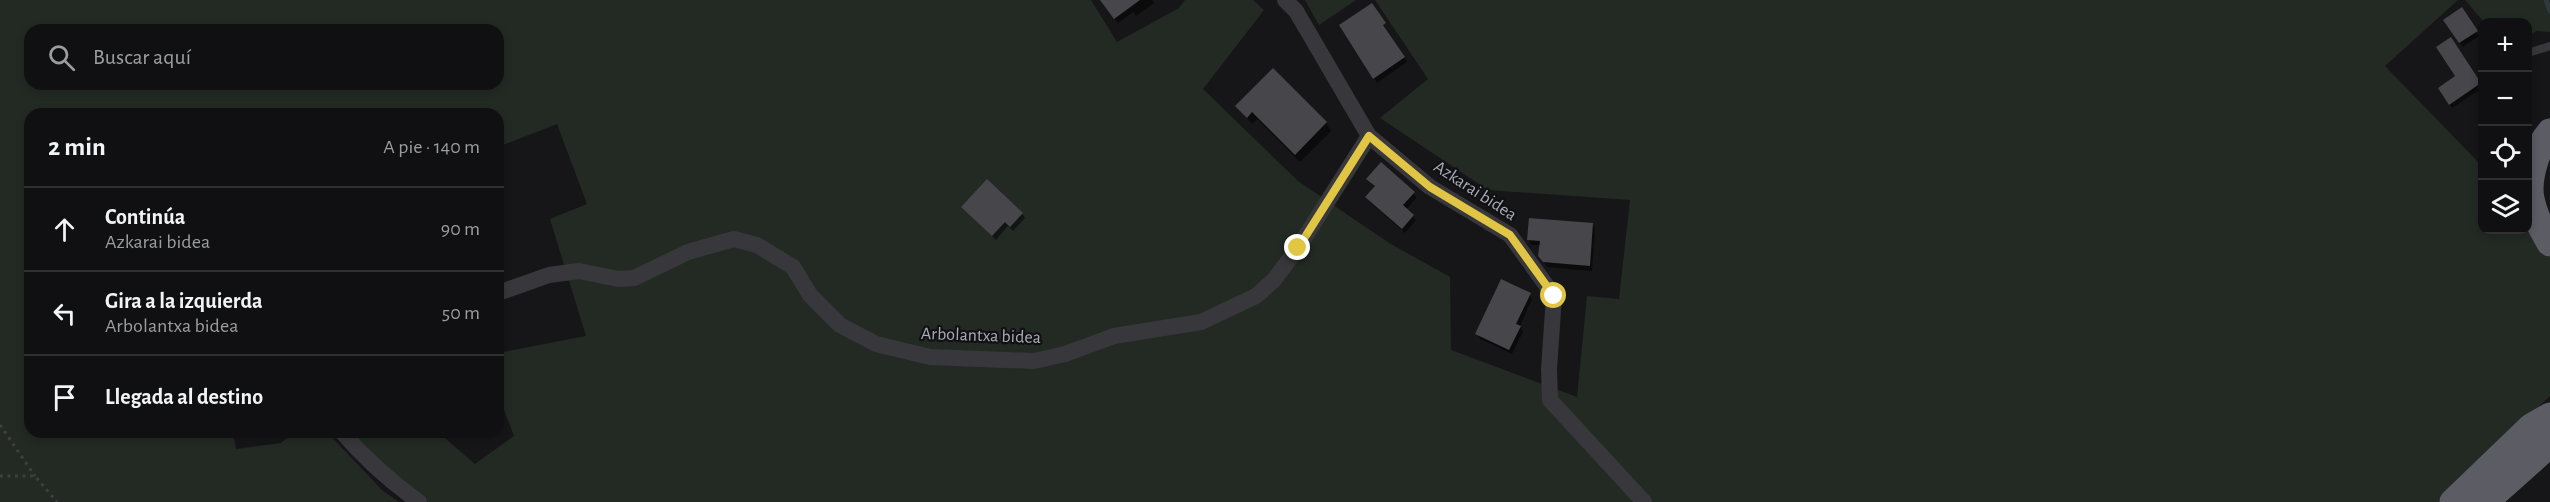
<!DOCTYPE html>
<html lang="es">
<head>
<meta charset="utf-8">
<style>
  body { margin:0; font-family:"Alegreya Sans",sans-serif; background:#19191b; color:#f1f3f6 }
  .controls { position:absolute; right:18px; top:18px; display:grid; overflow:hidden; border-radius:12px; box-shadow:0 3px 9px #0003 }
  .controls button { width:54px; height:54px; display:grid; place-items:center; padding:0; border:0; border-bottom:2px solid #303032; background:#101012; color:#f1f3f6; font:30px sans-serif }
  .stop { position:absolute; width:18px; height:18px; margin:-14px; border:4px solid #e1c545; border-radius:50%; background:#fff }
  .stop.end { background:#e1c545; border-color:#fff; box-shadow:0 2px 6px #0008 }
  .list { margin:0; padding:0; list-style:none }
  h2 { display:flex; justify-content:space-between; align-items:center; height:78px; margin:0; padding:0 24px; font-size:26px }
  h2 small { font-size:20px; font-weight:400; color:#9c9d9f }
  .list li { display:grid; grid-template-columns:39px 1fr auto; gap:18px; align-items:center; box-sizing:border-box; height:84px; padding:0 24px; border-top:2px solid #303032 }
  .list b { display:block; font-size:22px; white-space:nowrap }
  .list p { margin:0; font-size:20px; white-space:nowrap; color:#9c9d9f }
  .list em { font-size:20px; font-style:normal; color:#9c9d9f }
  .icon { flex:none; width:33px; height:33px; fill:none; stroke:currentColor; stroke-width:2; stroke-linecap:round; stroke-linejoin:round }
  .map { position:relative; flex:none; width:2550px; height:502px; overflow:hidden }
  .search { position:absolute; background:#101012; box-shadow:0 3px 9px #0003; left:24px; top:24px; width:480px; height:66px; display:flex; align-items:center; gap:15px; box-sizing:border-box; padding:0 21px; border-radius:18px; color:#9c9d9f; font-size:22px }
  .panel { position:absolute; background:#101012; box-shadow:0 3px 9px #0003; left:24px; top:108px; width:480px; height:330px; border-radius:18px }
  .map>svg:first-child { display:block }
  .green { fill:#232a24; fill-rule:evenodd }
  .shadow { fill:#0007 }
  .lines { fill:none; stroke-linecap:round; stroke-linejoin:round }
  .stream { stroke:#30373f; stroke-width:5 }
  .building { fill:#46464b }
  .path { stroke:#3e3e43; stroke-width:3; stroke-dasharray:3 4.5; stroke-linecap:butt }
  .service { stroke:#38383c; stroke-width:8 }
  .minor { stroke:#38383c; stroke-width:16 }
  .trunk { stroke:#5c5c64; stroke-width:27 }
  .route { stroke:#e1c545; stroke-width:8 }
  .labels { text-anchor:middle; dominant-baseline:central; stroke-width:4.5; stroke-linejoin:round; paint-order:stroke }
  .street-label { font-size:18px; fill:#a9abb7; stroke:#111113 }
</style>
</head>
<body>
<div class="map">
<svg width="2550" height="502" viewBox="0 0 2550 502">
  <rect width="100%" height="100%" fill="#161618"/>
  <g class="green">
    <path d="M0 0H1091L1117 42 1179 8 1185 0H1253L1264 10 1203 89 1298 181 1389 243 1450 277 1451 350 1577 397 1587 296 1619 299 1630 200 1488 190 1380 118 1428 79 1375 0H2458L2385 66 2482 166V230H2528L2550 243V396L2533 412 2456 502H428L395 478 350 432H438L475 464 514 436 498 394V353L586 336 550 219 587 204 557 124 498 147V114H30V432H233L236 449 281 443 294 432H327L382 490 399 502H0ZM30 30H498V84H30Z"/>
    <polygon points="1305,0 1356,0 1319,25"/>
    <polygon points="2465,0 2550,0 2550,32 2537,31 2528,35 2528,22 2484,22"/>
  </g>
  <g class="shadow">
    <polygon points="1101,0 1152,0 1154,3 1136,16 1133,12 1118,23"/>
    <polygon points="1371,5 1407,62 1377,83 1341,26"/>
    <polygon points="2448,25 2476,32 2479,36 2463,47"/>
    <polygon points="2450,39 2482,88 2452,108 2440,89 2457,77"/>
    <polygon points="1273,70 1326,123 1331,131 1300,162 1257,119 1252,124 1237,106"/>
    <polygon points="1368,179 1414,193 1416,198 1406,210 1416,220 1405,233 1370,202 1367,197 1375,187"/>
    <polygon points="963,208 1022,213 1025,218 1013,231 1008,226 996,240"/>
    <polygon points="1592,224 1595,229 1592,271 1547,267 1543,261 1541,245 1531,245 1529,240"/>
    <polygon points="1529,294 1532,299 1520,326 1523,332 1512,354 1480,339 1477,334"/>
  </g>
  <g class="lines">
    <polyline class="stream" points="2546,0 2550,11"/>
  </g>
  <g class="building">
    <polygon points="1100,0 1140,0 1114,19"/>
    <polygon points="1372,3 1386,23 1383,25 1405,57 1373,79 1339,25"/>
    <polygon points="2462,7 2478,31 2459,43 2443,20"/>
    <polygon points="2451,37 2481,83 2449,105 2438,88 2455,76 2436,47"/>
    <polygon points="1273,68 1327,122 1295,155 1252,112 1247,118 1235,106"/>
    <polygon points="1381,162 1415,192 1403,205 1414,215 1402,229 1365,197 1375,186 1366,179"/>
    <polygon points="987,179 1023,213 1010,227 1005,222 992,236 961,207"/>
    <polygon points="1529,218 1593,223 1590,266 1543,262 1538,256 1540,241 1527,240"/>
    <polygon points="1501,279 1531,293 1516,324 1521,326 1509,350 1475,334"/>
  </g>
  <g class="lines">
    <g class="path">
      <polyline points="0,425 35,476"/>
      <polyline points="0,476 35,476 57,502"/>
    </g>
    <polyline class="service" points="2528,53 2550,46"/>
    <g class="minor">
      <polyline points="1285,0 1296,11 1369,136 1430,187 1510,235 1554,296 1549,369 1550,400 1644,502"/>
      <polyline points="498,293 549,275 579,271 618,279 634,278 688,252 734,239 757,245 793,267 810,295 840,325 876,344 930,357 1034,361 1065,354 1114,336 1201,322 1256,296 1274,280 1298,248 1369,136"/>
      <path d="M342 432C365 459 390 481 419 502"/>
    </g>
    <g class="trunk">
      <path d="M2550 132C2537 147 2527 179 2531 199 2534 215 2542 229 2550 243"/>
      <polyline points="2453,502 2531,427 2550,416"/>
      <polyline points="2485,502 2550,444"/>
    </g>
  </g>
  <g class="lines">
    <polyline class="route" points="1298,248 1369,136 1430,187 1510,235 1554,296"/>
  </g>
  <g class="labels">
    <g class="street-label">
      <text transform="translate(1475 191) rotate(33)">Azkarai bidea</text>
      <text transform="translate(981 336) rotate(2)">Arbolantxa bidea</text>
    </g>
  </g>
</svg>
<div class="controls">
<button>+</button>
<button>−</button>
<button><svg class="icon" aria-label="locate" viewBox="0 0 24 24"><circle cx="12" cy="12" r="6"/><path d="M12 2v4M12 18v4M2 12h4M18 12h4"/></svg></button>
<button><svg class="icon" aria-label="layers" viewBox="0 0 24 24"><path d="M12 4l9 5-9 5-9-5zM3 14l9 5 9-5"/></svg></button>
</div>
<div class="stop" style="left:1554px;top:296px"></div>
<div class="stop end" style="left:1298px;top:248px"></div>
<div class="search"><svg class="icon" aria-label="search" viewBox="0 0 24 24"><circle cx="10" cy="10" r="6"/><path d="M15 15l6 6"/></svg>Buscar aquí</div>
<section class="panel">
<h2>2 min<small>A pie · 140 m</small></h2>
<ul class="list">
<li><svg class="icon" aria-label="ahead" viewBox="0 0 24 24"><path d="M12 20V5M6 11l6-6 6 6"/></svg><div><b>Continúa</b><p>Azkarai bidea</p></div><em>90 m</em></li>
<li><svg class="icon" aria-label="left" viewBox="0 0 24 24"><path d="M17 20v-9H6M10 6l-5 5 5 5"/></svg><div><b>Gira a la izquierda</b><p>Arbolantxa bidea</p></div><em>50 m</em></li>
<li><svg class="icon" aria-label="arrive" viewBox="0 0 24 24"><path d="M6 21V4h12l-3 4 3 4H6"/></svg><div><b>Llegada al destino</b></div></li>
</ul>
</section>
</div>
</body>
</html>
